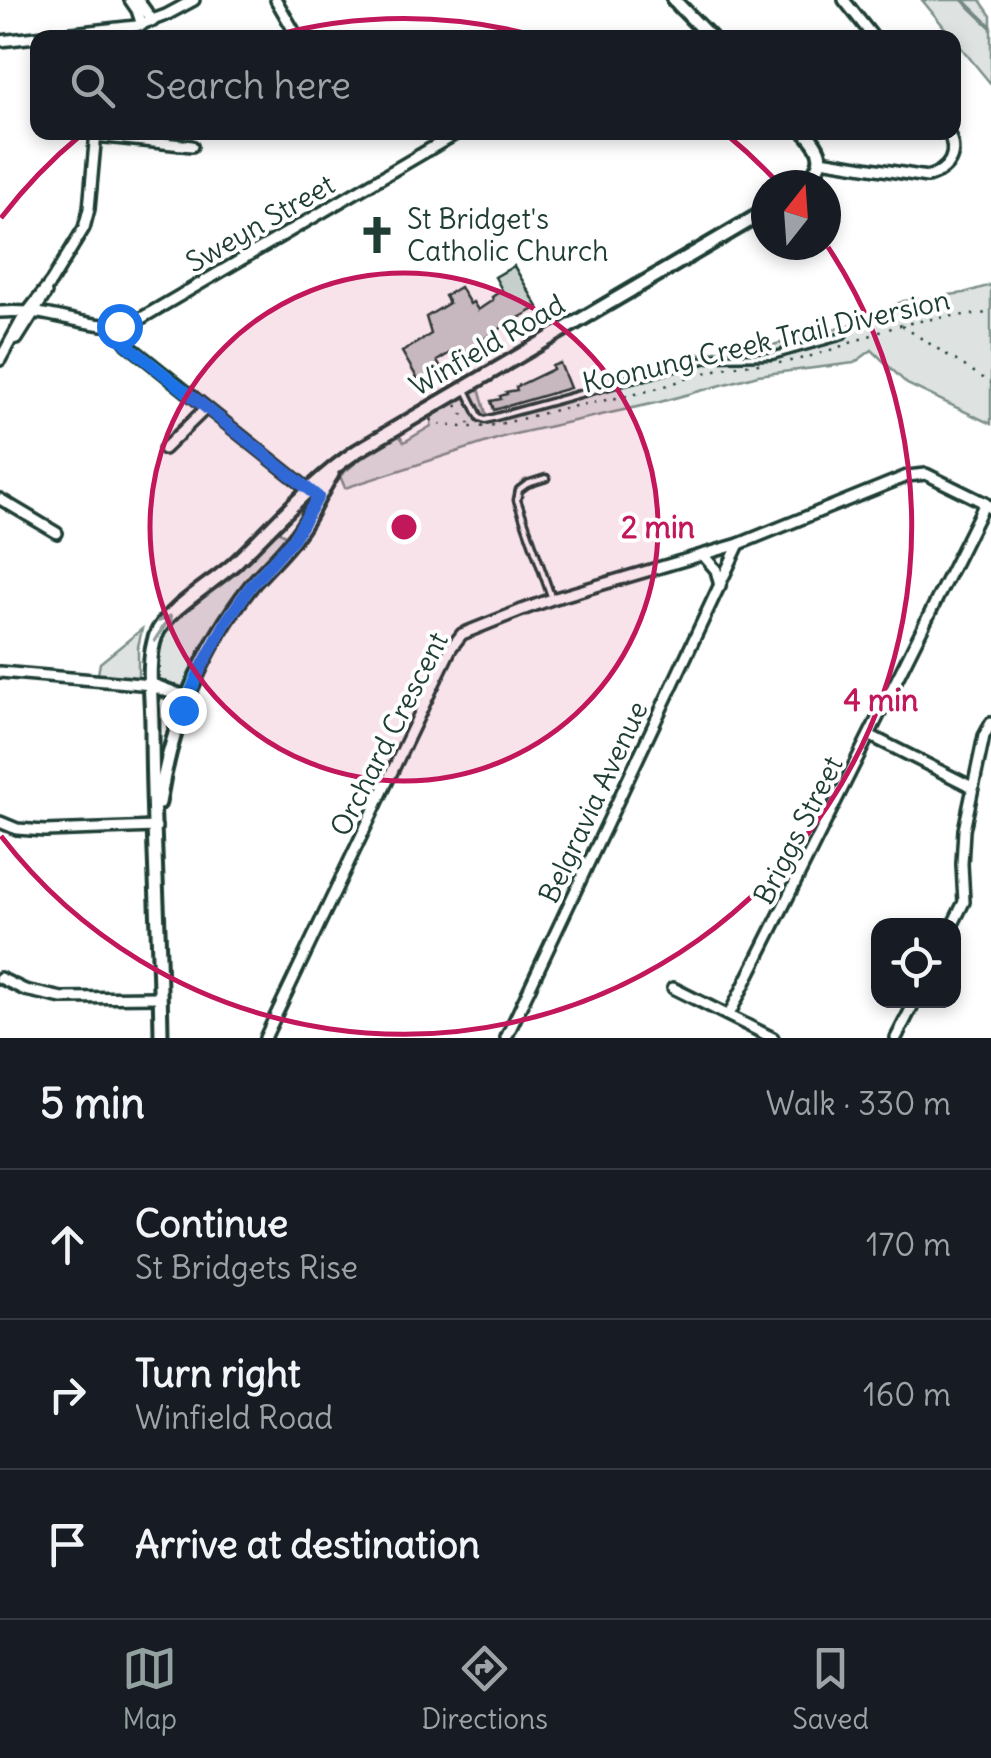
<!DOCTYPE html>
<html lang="en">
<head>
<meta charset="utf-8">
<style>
  body { margin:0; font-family:Delius,sans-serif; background:#20242c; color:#f1f3f6 }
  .controls { position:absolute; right:30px; bottom:30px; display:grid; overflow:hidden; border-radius:20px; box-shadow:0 5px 15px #0003 }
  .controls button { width:90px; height:90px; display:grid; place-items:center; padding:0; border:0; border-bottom:2px solid #363941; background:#171b24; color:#f1f3f6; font:50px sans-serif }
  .compass { position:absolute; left:751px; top:170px; width:90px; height:90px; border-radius:50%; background:#171b24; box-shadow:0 5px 15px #0003; rotate:17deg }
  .stop { position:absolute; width:30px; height:30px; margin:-22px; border:8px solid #1a73e8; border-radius:50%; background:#fff }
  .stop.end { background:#1a73e8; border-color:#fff; box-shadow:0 2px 10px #0008 }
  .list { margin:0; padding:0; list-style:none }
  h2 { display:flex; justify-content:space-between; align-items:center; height:130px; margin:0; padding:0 40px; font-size:42px }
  h2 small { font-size:32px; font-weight:400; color:#9ea1a6 }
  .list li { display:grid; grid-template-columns:65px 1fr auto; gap:30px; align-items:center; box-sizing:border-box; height:150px; padding:0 40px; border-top:2px solid #363941 }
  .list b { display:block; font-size:38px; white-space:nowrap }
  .list p { margin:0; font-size:32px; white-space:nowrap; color:#9ea1a6 }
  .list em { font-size:32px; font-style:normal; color:#9ea1a6 }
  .icon { flex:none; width:55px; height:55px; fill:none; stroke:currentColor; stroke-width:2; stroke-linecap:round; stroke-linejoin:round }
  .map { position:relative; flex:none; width:991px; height:1038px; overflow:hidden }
  .search { position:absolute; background:#171b24; box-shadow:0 5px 15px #0003; left:30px; right:30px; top:30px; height:110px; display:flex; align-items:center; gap:25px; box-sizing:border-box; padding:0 35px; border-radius:20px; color:#9ea1a6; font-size:38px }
  .sheet { height:580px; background:#171b24 }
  nav { display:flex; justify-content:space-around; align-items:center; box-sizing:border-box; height:140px; border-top:2px solid #363941; background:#171b24; font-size:28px; color:#9ea1a6 }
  nav a { display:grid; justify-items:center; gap:5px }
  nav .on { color:#92a19f }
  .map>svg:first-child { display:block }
  .green { fill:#dee3e2; stroke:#7e908b; stroke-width:2.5 }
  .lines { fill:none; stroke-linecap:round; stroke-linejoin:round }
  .stream { stroke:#758883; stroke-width:4 }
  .building { fill:#c7cfcc; stroke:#1f3d34; stroke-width:2.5 }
  .lane-casing { stroke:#1f3d34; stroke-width:11 }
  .street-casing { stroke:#1f3d34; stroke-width:16 }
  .secondary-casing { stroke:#1f3d34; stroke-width:19 }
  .path { stroke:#1f3d34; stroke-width:2.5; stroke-dasharray:2.5 8; stroke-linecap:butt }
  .lane { stroke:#fff; stroke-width:4 }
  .street { stroke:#fff; stroke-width:9 }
  .secondary { stroke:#fff; stroke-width:11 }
  .oneway { stroke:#8f9e9a }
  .route { stroke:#1a73e8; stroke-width:12 }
  .ring { fill:none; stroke:#c2185b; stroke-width:5 }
  .labels { text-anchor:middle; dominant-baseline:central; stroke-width:8; stroke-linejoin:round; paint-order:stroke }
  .poi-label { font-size:28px; fill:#1f3d34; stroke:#fff; text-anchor:start }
  .street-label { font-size:28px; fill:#1f3d34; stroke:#fff }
  .centre { fill:#c2185b; stroke:#fff; stroke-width:5 }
  .ring-label { font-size:30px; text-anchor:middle; font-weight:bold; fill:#c2185b; stroke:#fff; stroke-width:8; stroke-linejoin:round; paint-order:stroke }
</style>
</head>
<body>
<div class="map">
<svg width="991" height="1038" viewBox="0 0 991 1038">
  <rect width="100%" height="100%" fill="#fff"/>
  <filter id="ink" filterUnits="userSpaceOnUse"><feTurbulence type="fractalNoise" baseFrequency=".01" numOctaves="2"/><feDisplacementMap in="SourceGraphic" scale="20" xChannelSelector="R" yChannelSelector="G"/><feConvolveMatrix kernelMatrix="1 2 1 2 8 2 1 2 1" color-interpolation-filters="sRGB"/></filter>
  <g filter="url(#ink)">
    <g class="green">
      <polygon points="922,0 980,0 991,16 991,84"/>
      <polygon points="991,285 991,424 907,384 872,350 854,363 758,375 660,402 506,436 345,488 340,476 359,460 399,435 404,442 431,426 432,415 479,388 487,417 693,355 726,349 761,348 847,326 904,301 964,293"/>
      <path d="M274 530 284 534 286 539 185 690 158 681 155 678C155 660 156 645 163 628Z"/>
      <polygon points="142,629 138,647 138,678 98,674 100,663"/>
    </g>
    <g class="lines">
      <polyline class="stream" points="963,0 991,27"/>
    </g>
    <g class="building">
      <polygon points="514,266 538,307 503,327 487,337 480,343 481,345 455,360 450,353 437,361 442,370 420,383 402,352 431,334 426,317 449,303 445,296 460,287 470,304 473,302 478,310 493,300 492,297 502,290 495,277"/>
      <polygon points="560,363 570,388 494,410 491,401 501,399 500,396 507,394 506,392 517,390 516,387 553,369 552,366"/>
    </g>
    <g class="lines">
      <g class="lane-casing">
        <g id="lane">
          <polyline points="467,392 480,418 485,420 715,357 772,356 843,336"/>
          <polyline points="546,478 527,484 519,490 517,500 552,599"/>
        </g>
      </g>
      <g class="street-casing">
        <g id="street">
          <polyline points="130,0 137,10 142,25"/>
          <polyline points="138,0 153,21"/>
          <polyline points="276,0 298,38"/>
          <polyline points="844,0 874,38"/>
          <polyline points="0,41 136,26 166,15 194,0"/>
          <polyline points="96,136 192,146"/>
          <path d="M821 160 927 177C950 170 959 154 948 132"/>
          <path d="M0 312C17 311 34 312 50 315 77 320 106 330 133 323L459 132"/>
          <polyline points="119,326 121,336 127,344 318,497"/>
          <polyline points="17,339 46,293"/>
          <polyline points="0,360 23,318 51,282 84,228 89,209 96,132"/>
          <polyline points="164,449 206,408"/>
          <polyline points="0,499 57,533"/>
          <polyline points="703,555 716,570 720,586"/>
          <polyline points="0,672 152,685"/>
          <polyline points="871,736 972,787"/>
          <polyline points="0,822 17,829 45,831 156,827"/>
          <polyline points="952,926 964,902 962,864 964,830 984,736 991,723"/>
          <polyline points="0,978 25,990 62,998 160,997"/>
          <polyline points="673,988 773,1038"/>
          <polyline points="729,1015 985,503"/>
          <polyline points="265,1038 451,648 462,634 522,610 552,599 739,544 907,476 926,474 985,503 991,509"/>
          <polyline points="506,1038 739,544"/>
          <polyline points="896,1038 915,1001"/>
        </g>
      </g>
      <g class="secondary-casing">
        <g id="secondary">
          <polyline points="674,0 711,38"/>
          <path d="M804 185C824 164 826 154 805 132"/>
          <polyline points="152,685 187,698"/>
          <path d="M159 803C171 725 202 648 251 586 266 568 284 553 297 534 311 516 319 494 332 474"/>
          <path d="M161 1038C160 934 152 830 152 726 152 698 146 662 156 635 166 610 213 583 234 564 275 525 311 482 357 451L766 211"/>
        </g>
      </g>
      <g class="path">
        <polyline points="902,326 991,383"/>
        <path d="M779 363C821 357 859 338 898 326 928 318 961 315 991 313"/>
        <polyline points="456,405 472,427"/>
        <path d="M431 419 433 423C481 433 503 423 548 412 584 403 620 399 655 389 695 377 718 365 761 364"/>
      </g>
      <use href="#lane" class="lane"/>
      <use href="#street" class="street"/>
      <use href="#secondary" class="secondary"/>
    </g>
    <defs><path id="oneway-shaft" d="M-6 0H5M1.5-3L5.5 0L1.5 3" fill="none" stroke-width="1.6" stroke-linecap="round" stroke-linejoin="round" transform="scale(2.5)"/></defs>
    <use class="oneway" href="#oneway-shaft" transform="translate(163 628) rotate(-57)"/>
  </g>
  <g class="lines" filter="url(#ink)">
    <polyline class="route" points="119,326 121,336 126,344 318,497 294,538 250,587 227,620 198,674 183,710"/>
  </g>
  <circle cx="404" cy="527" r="254" fill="#c2185b" fill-opacity=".12"/>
  <g class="ring">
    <circle cx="404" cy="527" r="254"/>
    <path d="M1 218A508 508 0 0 1 81 135M268 37A508 508 0 0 1 540 37M727 135A508 508 0 0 1 779 184M828 247A508 508 0 0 1 1 836"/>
  </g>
  <defs>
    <g id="church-bare" transform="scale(3)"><path d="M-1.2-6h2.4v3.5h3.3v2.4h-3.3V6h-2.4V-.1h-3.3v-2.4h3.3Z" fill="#1f3d34" stroke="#fff" stroke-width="2.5" paint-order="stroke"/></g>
  </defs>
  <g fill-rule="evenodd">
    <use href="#church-bare" x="377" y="235"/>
  </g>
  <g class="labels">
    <g class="poi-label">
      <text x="407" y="219">St Bridget's<tspan x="407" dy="32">Catholic Church</tspan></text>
    </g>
    <g class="street-label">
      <text transform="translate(260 223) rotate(-30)">Sweyn Street</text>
      <text transform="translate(766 341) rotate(-13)">Koonung Creek Trail Diversion</text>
      <text transform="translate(487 345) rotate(-30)">Winfield Road</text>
      <text transform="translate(389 734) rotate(-63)">Orchard Crescent</text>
      <text transform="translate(593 802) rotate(-65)">Belgravia Avenue</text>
      <text transform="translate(798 830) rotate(-63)">Briggs Street</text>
    </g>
  </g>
  <circle cx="404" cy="527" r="15" class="centre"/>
  <g class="ring-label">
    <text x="658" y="538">2 min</text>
    <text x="881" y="711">4 min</text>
  </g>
</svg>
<div class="controls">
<button><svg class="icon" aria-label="locate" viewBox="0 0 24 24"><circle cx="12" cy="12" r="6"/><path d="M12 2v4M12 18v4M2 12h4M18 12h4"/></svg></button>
</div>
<svg class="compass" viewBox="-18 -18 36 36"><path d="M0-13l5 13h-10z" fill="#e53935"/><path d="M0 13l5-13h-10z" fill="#9ea1a6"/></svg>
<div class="stop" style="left:119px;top:326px"></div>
<div class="stop end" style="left:183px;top:710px"></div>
<div class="search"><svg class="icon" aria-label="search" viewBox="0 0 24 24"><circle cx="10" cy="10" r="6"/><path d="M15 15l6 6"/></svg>Search here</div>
</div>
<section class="sheet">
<h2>5 min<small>Walk · 330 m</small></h2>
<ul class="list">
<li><svg class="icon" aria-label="ahead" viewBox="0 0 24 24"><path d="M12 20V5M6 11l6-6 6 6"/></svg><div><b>Continue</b><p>St Bridgets Rise</p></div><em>170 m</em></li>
<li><svg class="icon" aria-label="right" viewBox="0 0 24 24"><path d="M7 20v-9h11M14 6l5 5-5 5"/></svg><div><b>Turn right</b><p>Winfield Road</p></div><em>160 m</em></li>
<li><svg class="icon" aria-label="arrive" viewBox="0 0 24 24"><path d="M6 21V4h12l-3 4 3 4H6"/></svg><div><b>Arrive at destination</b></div></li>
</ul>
</section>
<nav>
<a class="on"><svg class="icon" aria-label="map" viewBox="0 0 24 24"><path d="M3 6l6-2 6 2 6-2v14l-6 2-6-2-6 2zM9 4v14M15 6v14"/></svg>Map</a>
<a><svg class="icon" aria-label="directions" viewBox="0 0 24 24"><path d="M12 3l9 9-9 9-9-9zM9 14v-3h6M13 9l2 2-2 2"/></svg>Directions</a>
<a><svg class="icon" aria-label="saved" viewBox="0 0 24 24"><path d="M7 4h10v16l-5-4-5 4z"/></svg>Saved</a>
</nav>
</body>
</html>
